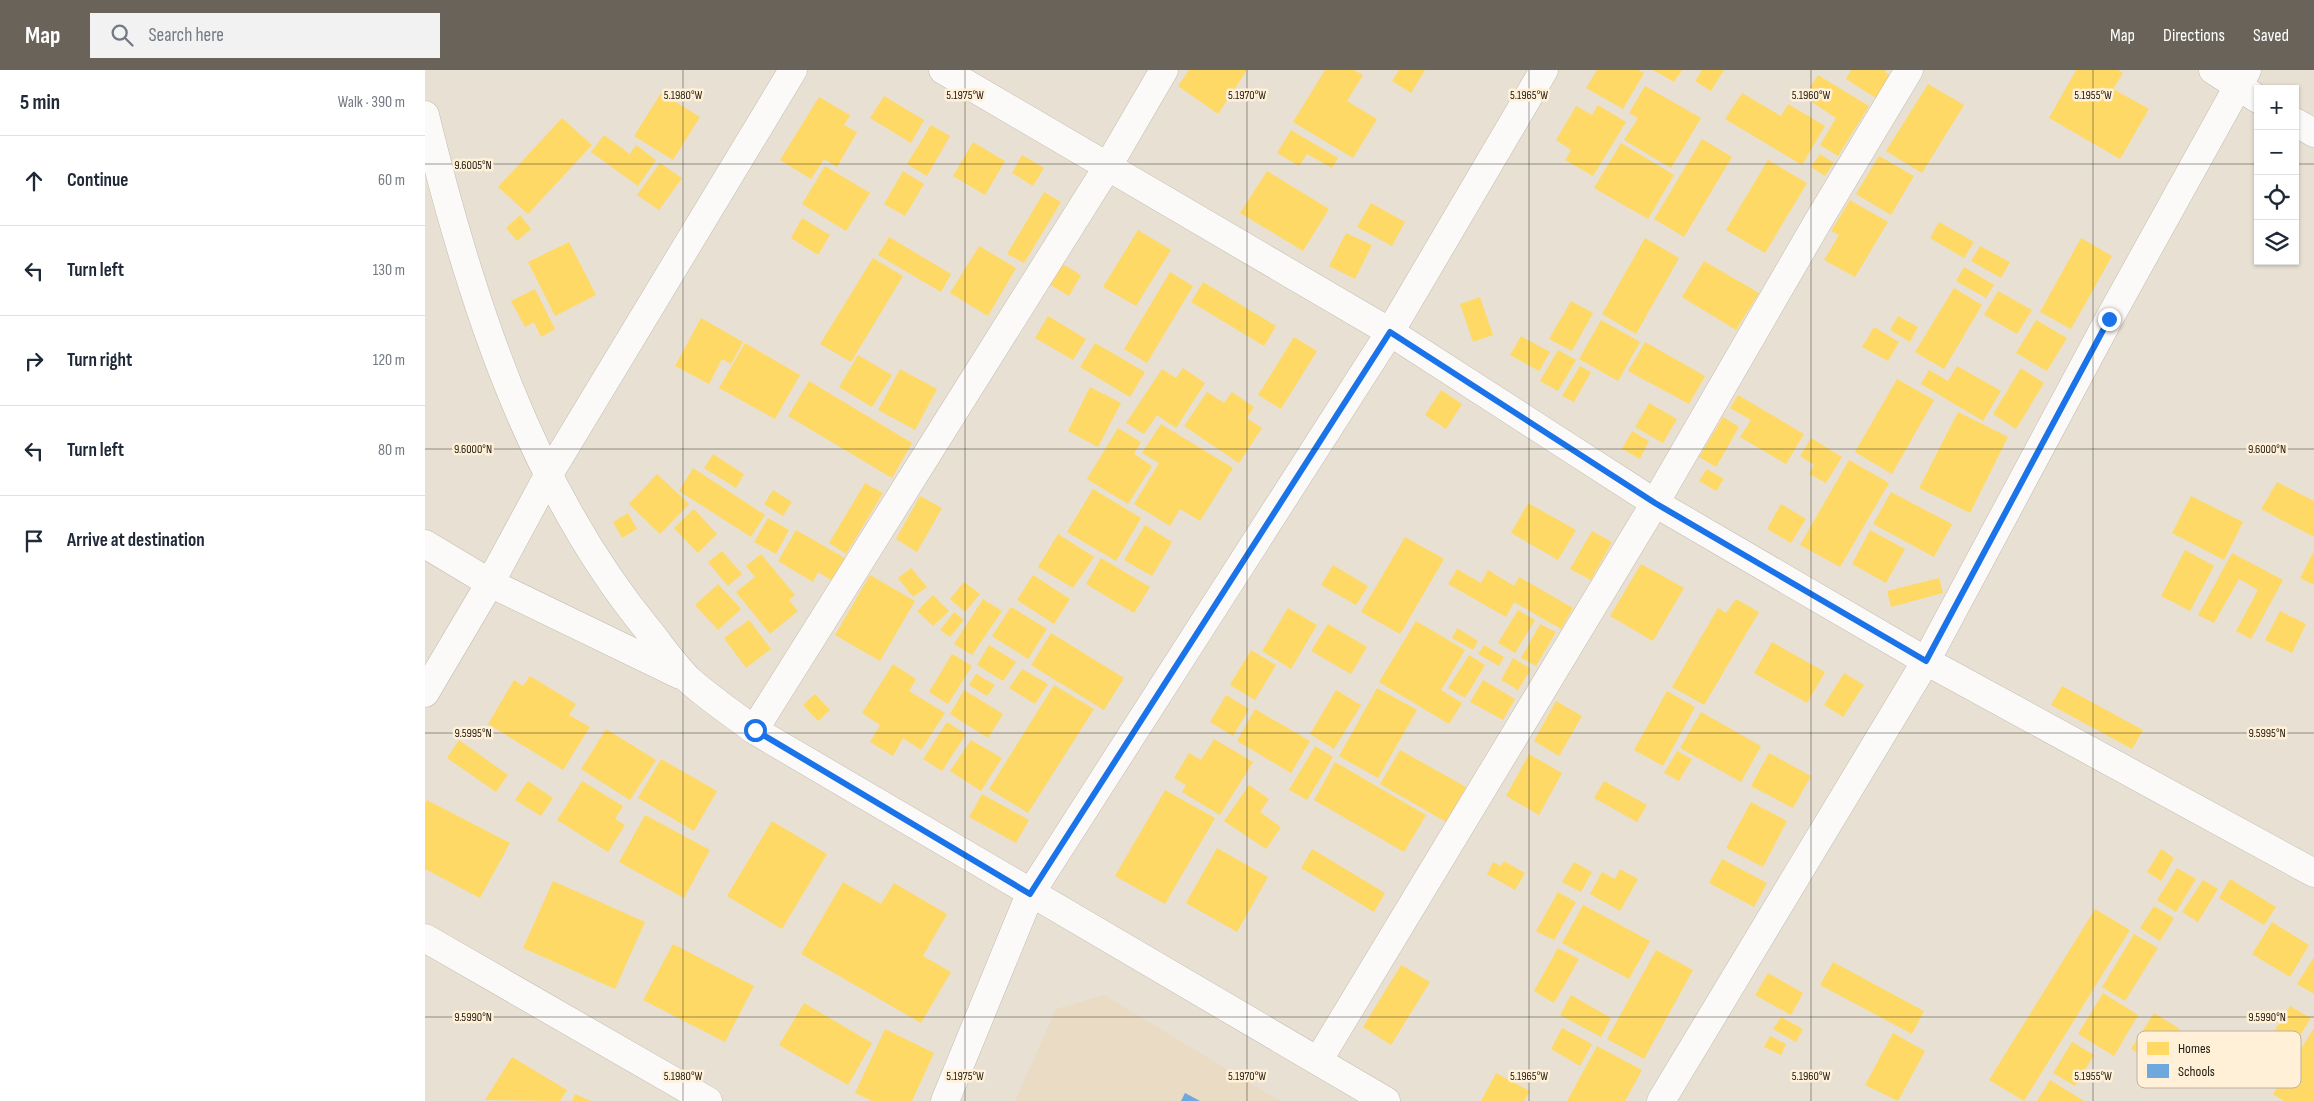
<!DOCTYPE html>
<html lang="en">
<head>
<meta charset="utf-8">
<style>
  body { margin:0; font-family:"Sofia Sans Condensed",sans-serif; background:#f2f2f3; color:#1f2937 }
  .controls { position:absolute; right:15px; top:15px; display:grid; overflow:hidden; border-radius:0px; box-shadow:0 1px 4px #0004 }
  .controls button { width:45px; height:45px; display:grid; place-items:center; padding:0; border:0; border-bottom:1px solid #e0e1e3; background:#fff; color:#1f2937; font:25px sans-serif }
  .stop { position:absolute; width:15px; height:15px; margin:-11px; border:4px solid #1a73e8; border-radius:50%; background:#fff }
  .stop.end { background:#1a73e8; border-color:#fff; box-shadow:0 1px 5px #0008 }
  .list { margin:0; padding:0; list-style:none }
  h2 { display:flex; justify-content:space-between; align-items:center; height:65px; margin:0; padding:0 20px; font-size:21px }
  h2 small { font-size:16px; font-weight:400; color:#747a83 }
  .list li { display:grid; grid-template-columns:32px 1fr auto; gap:15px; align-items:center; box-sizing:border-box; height:90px; padding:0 20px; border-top:1px solid #e0e1e3 }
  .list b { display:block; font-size:19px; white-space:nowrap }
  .list em { font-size:16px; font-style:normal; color:#747a83 }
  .icon { flex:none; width:28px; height:28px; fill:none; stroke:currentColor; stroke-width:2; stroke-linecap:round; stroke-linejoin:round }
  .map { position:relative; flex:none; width:1889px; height:1031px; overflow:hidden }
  header { display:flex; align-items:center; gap:30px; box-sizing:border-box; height:70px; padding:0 25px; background:#696359; color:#fff }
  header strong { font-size:24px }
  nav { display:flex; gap:28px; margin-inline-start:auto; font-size:18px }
  .search { width:350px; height:45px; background:#f2f2f3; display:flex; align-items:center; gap:12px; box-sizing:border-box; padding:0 18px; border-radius:0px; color:#747a83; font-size:19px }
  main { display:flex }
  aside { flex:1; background:#fff }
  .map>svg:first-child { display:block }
  .built { fill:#e9dbc4 }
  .homes { fill:#ffd966 }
  .schools { fill:#6fa8dc }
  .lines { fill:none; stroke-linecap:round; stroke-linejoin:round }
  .minor-casing { stroke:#c2bcb1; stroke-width:29 }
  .minor { stroke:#fcfaf8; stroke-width:28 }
  .route { stroke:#1a73e8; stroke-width:6 }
  .ticks { fill:none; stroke:#252017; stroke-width:1; stroke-opacity:0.45 }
  .key { fill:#fff0d7; stroke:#beb29d; stroke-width:1 }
  .key-label { font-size:14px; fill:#252017 }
  .ticks-label { font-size:12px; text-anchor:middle; fill:#252017; stroke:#fff0d7; stroke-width:5; stroke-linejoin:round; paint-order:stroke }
</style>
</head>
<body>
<header>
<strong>Map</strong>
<div class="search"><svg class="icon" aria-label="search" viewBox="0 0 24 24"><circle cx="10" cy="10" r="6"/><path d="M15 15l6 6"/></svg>Search here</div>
<nav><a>Map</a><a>Directions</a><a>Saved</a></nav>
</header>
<main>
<aside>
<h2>5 min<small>Walk · 390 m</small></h2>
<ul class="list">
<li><svg class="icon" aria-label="ahead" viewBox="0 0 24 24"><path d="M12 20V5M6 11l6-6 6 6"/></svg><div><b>Continue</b></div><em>60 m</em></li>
<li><svg class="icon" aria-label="left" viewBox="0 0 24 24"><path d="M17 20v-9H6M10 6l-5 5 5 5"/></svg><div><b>Turn left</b></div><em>130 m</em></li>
<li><svg class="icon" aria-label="right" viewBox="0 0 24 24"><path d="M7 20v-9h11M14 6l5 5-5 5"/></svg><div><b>Turn right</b></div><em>120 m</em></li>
<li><svg class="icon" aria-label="left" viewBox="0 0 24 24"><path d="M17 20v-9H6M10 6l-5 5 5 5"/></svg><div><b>Turn left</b></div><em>80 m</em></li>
<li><svg class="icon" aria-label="arrive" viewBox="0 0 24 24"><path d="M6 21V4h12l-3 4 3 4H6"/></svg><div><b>Arrive at destination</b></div></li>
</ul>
</aside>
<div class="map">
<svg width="1889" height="1031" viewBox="0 0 1889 1031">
  <rect width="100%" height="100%" fill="#e8e0d3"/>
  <polygon class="built" points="679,925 855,1031 590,1031 631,939"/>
  <g class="homes">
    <polygon points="764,0 822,0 793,44 753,16"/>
    <polygon points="900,0 929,0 938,5 922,31 952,49 928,88 868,52"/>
    <polygon points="974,0 1000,0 986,23 967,11"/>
    <polygon points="1172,0 1213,0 1219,3 1198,39 1161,18"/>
    <polygon points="1228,0 1257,0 1249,12"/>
    <polygon points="1277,0 1299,0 1286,21 1270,11"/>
    <polygon points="1426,0 1461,0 1460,2 1469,8 1454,30 1421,9"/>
    <polygon points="1651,0 1693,0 1698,3 1688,19 1724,39 1695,89 1624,48"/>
    <polygon points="1393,5 1444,36 1413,86 1395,75 1411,48 1379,27"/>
    <polygon points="1503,14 1539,35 1497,103 1461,81"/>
    <polygon points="1220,16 1276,48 1246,98 1199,70 1213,48 1204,43"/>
    <polygon points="236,23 275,47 248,90 209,66"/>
    <polygon points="1317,23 1356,46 1363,34 1400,56 1377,95 1300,49"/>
    <polygon points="459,26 499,50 486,73 445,48"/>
    <polygon points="394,27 425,45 419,55 432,62 412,97 399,89 386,109 355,90"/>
    <polygon points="1173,35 1201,52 1168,106 1140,90 1146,80 1131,70 1151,36 1167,45"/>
    <polygon points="137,48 167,75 103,144 73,117"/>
    <polygon points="506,55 525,66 502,106 482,94"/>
    <polygon points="866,60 913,88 907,98 882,84 874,96 852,83"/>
    <polygon points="179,65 205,84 211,75 231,90 213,116 166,82"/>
    <polygon points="1277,69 1307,87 1259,167 1229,149"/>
    <polygon points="548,72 580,91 560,125 528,106"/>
    <polygon points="1196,73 1249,105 1223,149 1169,118"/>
    <polygon points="1395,84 1409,93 1400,106 1386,97"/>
    <polygon points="597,85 619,98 608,116 587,103"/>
    <polygon points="1454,86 1489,106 1466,145 1431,124"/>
    <polygon points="1343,90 1382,113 1340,183 1301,160"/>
    <polygon points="235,93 257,108 234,140 212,125"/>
    <polygon points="400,96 445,123 421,161 377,134"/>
    <polygon points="478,101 499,114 480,146 459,134"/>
    <polygon points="842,101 904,139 878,181 815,143"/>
    <polygon points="619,122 636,132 599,193 582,184"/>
    <polygon points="1425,130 1463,152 1430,207 1399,190 1414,165 1406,161"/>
    <polygon points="946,133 980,152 967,176 932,157"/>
    <polygon points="95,145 106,159 92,171 81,158"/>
    <polygon points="377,148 405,165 393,185 366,168"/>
    <polygon points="1514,152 1549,172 1539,188 1505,168"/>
    <polygon points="713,160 746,180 711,236 678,217"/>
    <polygon points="921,163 947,175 930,209 904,196"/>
    <polygon points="464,167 526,204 516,222 453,185"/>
    <polygon points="1220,168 1254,188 1211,264 1177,244"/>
    <polygon points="1656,168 1687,186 1646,259 1615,242"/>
    <polygon points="144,172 171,225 130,246 103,192"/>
    <polygon points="554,176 591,198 563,246 525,223"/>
    <polygon points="1555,176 1585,192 1576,208 1546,191"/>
    <polygon points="448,188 478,206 426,292 395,274"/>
    <polygon points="1279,191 1334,223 1311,260 1257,227"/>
    <polygon points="636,193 656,205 644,226 624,214"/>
    <polygon points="1539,197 1569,215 1561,228 1531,211"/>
    <polygon points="745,202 768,216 722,293 699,279"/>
    <polygon points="778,212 851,256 839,276 766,232"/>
    <polygon points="1529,218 1557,235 1519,299 1490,282"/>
    <polygon points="110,219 130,259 116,267 109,252 100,257 86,231"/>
    <polygon points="1573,221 1607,240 1592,264 1559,245"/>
    <polygon points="1055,227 1068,265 1048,272 1035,234"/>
    <polygon points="1146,231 1168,243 1147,281 1124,269"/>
    <polygon points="623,246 661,269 648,290 610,268"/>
    <polygon points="1473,246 1493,257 1485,272 1465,260"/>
    <polygon points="276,248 318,272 306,294 297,289 284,314 250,296"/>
    <polygon points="1176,250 1215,272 1193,311 1154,289"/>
    <polygon points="1611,250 1642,268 1622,301 1591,283"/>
    <polygon points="1449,257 1474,272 1463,291 1437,277"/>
    <polygon points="1096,266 1125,282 1114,301 1085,285"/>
    <polygon points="869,267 892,281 856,339 833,325"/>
    <polygon points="1220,272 1280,306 1264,334 1203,301"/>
    <polygon points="320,273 375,305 350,349 294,318"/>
    <polygon points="670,273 720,302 705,327 655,297"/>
    <polygon points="1133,280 1151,290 1133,321 1115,311"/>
    <polygon points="433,285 467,305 447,337 414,317"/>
    <polygon points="1155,296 1166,302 1149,332 1137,326"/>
    <polygon points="1532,296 1576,321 1558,351 1496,314 1504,300 1523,311"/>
    <polygon points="758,298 780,313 751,358 732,345 719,364 701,353 737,299 751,308"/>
    <polygon points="1596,298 1619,313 1591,359 1568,344"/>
    <polygon points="475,299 512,319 490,360 453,340"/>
    <polygon points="1472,309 1509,330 1467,404 1430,382"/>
    <polygon points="384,311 487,373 467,408 363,346"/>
    <polygon points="665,317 696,333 673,377 643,361"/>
    <polygon points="1016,320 1037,334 1021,359 1000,345"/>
    <polygon points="782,322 799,333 807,322 829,337 822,348 837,358 814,393 759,356"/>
    <polygon points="1313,325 1379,364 1361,394 1315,367 1326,350 1305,338"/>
    <polygon points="1224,333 1252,349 1238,373 1210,357"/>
    <polygon points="1533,342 1583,367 1545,443 1494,418"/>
    <polygon points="1298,347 1314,357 1291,397 1274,387"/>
    <polygon points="736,354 808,398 775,451 755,439 745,456 709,434 734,393 717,383"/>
    <polygon points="693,358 716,372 709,384 727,396 703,434 662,409"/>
    <polygon points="1207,361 1224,371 1215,389 1197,379"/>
    <polygon points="1386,368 1417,387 1401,413 1384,404 1389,395 1375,386"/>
    <polygon points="288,384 319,404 311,418 279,398"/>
    <polygon points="1424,390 1464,413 1415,497 1375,475"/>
    <polygon points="268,398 340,445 326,467 254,421"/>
    <polygon points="1282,399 1299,409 1291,421 1274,411"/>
    <polygon points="232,404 264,434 235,464 204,434"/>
    <polygon points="1852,412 1889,431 1889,467 1836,439"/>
    <polygon points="440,413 458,423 421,484 404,473"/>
    <polygon points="668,419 716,448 691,491 642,462"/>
    <polygon points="348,420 367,432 358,446 339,434"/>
    <polygon points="1466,422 1527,454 1509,487 1448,454"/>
    <polygon points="495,426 517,438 492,482 471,469"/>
    <polygon points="1766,426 1818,452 1799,490 1747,463"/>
    <polygon points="1103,433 1151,460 1133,490 1086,463"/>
    <polygon points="1356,434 1381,449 1366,473 1342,459"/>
    <polygon points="269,439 292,464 273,483 249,458"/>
    <polygon points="203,443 212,459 197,468 188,452"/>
    <polygon points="343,448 364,460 351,484 329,472"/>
    <polygon points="720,455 747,472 727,506 699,490"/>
    <polygon points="371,460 420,488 406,510 393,502 388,512 353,491"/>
    <polygon points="1445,460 1480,479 1461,513 1427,494"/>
    <polygon points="1167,461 1187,472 1166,510 1145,499"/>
    <polygon points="633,464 669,487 648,518 613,497"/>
    <polygon points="980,467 1019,489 975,564 936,542"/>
    <polygon points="1760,480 1789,496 1765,541 1736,526"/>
    <polygon points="297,481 317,504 303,516 283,492"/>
    <polygon points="1889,481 1889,515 1875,508"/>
    <polygon points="1807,483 1858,510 1826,569 1811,561 1833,520 1814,509 1789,553 1773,545"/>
    <polygon points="336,484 370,525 364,530 373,541 345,564 311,522 330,507 321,496"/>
    <polygon points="676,488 725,517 709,543 661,514"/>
    <polygon points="1216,494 1259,518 1228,571 1185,546"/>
    <polygon points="908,495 943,516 931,535 896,515"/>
    <polygon points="486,498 502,517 488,527 473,508"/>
    <polygon points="1032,499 1056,513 1063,500 1089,516 1094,507 1148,538 1136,559 1089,532 1081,547 1023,514"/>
    <polygon points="445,505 490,531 455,591 410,565"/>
    <polygon points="608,505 645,529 629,554 592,530"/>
    <polygon points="1514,508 1518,523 1466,537 1462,521"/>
    <polygon points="539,512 555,524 540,542 525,529"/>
    <polygon points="293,514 316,539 293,560 270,535"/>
    <polygon points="508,525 524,541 508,556 492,541"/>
    <polygon points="558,529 577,541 547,585 529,574"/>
    <polygon points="1311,529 1334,542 1279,635 1247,617 1293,538 1301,543"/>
    <polygon points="586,537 622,559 603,589 567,566"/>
    <polygon points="863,538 892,555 866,599 837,581"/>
    <polygon points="1093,540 1110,550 1090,583 1073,573"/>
    <polygon points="1855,541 1881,554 1867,583 1840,570"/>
    <polygon points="529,542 539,550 525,567 515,560"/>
    <polygon points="324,550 346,579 321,598 299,568"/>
    <polygon points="991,551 1040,580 1016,620 1037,633 1024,654 954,612"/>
    <polygon points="903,554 942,577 926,604 886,581"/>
    <polygon points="1115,554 1131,562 1111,596 1096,588"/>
    <polygon points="1032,558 1053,571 1048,580 1027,568"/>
    <polygon points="626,563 699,608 679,640 606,595"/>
    <polygon points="1347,572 1400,602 1382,633 1329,603"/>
    <polygon points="564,575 591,592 578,611 552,595"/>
    <polygon points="1059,575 1079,587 1074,596 1053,584"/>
    <polygon points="826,580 851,595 830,630 805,615"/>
    <polygon points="527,584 547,596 523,634 504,622"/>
    <polygon points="1044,585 1060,595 1040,628 1023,618"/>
    <polygon points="1088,588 1106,599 1093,620 1076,610"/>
    <polygon points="468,594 491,609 484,621 520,643 496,680 478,668 468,686 445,672 455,655 437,643"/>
    <polygon points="597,599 623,614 610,634 584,618"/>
    <polygon points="1419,603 1439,615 1418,647 1399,635"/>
    <polygon points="551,604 570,615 562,626 544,615"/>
    <polygon points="105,606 151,634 144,645 165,657 138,700 63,654 89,610 98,616"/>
    <polygon points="1058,610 1090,629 1078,650 1045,632"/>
    <polygon points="629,615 669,639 603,743 564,719"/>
    <polygon points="1637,616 1718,660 1707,679 1626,635"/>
    <polygon points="952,618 992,640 953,708 914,686"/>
    <polygon points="539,620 578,644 563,668 525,644"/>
    <polygon points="911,620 936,635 909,679 885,664"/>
    <polygon points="1242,621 1270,637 1238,696 1209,680"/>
    <polygon points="390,624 405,640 393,651 378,635"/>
    <polygon points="801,625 824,639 808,666 785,652"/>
    <polygon points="1131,631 1157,646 1134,686 1109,671"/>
    <polygon points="830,639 885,671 866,703 812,671"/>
    <polygon points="1276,642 1336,676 1316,712 1255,678"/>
    <polygon points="522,652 541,664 517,701 498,689"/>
    <polygon points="181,659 231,690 205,730 156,699"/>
    <polygon points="789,669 828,692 795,745 757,722 761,715 749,708 764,683 776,690"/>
    <polygon points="34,670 83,705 71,722 22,688"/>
    <polygon points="546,670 577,688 556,721 525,701"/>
    <polygon points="890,676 908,687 882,730 864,720"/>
    <polygon points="975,680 1041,717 1021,752 955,714"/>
    <polygon points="1252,681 1267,689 1254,711 1239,703"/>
    <polygon points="1344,683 1386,706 1368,738 1326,716"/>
    <polygon points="1104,684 1137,703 1114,745 1081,726"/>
    <polygon points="236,689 292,721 269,761 213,728"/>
    <polygon points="910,692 1001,745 979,782 889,730"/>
    <polygon points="103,711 128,728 116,746 90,730"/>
    <polygon points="157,711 198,736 190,749 200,755 183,782 132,750"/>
    <polygon points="1179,711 1222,735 1212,752 1169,728"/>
    <polygon points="824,715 844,729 835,742 856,757 841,779 799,751"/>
    <polygon points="740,720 790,748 740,834 690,806"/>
    <polygon points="557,724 604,750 591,773 544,747"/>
    <polygon points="2,730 85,773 55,828 0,799 0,734"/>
    <polygon points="1326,732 1362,751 1338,797 1301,778"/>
    <polygon points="220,745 285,780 259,828 194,792"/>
    <polygon points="347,751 402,784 357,859 302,826"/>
    <polygon points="792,778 843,807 812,862 761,833"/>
    <polygon points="887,779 960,823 949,842 876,798"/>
    <polygon points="1736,779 1749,788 1736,811 1722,802"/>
    <polygon points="1297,789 1342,813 1329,837 1284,813"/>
    <polygon points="1079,791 1100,803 1090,820 1062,804 1068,792 1076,796"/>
    <polygon points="1149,792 1167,802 1156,822 1137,812"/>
    <polygon points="1752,798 1771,809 1751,842 1732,830"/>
    <polygon points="1195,799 1213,809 1195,841 1165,824 1177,802 1190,809"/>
    <polygon points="1805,809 1851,837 1839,855 1794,828"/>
    <polygon points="1778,810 1793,819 1773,852 1757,842"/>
    <polygon points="128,811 220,852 190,919 98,878"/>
    <polygon points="418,812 456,834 469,813 522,844 498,886 526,902 496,953 376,884"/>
    <polygon points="1133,822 1151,832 1129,870 1111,861"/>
    <polygon points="1158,835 1225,871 1204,909 1137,873"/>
    <polygon points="1729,836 1749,848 1735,871 1715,858"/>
    <polygon points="1670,839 1705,860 1599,1031 1564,1010"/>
    <polygon points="1847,852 1884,875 1865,907 1827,884"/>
    <polygon points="1709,864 1733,878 1700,931 1677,917"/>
    <polygon points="248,874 329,916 300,972 218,930"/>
    <polygon points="1133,878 1154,889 1129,933 1109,921"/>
    <polygon points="1231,880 1268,900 1219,989 1182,969"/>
    <polygon points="1889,887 1889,924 1872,914"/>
    <polygon points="1408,892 1499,941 1487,964 1395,915"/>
    <polygon points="976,895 1005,912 966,975 938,957"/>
    <polygon points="1343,903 1378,923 1366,945 1330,925"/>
    <polygon points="1678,923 1713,945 1689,986 1653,964"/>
    <polygon points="1146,925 1186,948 1176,967 1135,945"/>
    <polygon points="379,933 447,973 423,1015 354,975"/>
    <polygon points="1865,936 1886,948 1859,991 1839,978"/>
    <polygon points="1729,943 1755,959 1732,995 1706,979"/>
    <polygon points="1356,947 1378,959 1371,972 1348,959"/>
    <polygon points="1137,958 1167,974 1155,996 1126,979"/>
    <polygon points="1889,958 1889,1031 1859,1031 1848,1024"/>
    <polygon points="460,959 509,983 487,1031 447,1031 430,1023"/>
    <polygon points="1468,963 1500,981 1473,1031 1440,1015"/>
    <polygon points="1345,966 1361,974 1356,985 1339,977"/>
    <polygon points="1647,972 1669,985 1650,1016 1628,1003"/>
    <polygon points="1172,976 1217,1000 1200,1031 1142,1031"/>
    <polygon points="87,987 142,1020 135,1031 60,1030"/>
    <polygon points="1071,1003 1105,1021 1099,1031 1056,1031"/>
    <polygon points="1625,1010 1659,1031 1612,1031"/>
    <polygon points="150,1024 166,1031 147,1031"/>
  </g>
  <polygon class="schools" points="760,1023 775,1031 756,1031"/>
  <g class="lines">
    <g class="minor-casing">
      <g id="minor">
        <polyline points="518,0 965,262 1230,433 1501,591 1889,803"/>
        <polyline points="1788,0 1833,29"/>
        <path d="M0 45C44 225 104 415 223 560 236 576 249 595 264 610 284 628 308 644 329 660L961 1031"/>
        <polyline points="1870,52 1889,63"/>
        <polyline points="0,474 65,513 255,605"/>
        <polyline points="0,623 65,513 124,404 368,0"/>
        <polyline points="329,660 683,96 739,0"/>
        <polyline points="0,868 283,1031"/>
        <polyline points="893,991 1230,433 1392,153 1484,0"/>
        <polyline points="520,1031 605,824 965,262 1119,0"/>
        <polyline points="1236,1031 1501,591 1684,249 1822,0"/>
      </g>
    </g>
    <use href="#minor" class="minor"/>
  </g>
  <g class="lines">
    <polyline class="route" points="330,660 605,824 965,262 1230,433 1501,591 1684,249"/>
  </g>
  <path class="ticks" d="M258 0V1031M540 0V1031M822 0V1031M1104 0V1031M1386 0V1031M1668 0V1031M0 94H1833M1870 94H1889M0 379H1889M0 663H1889M0 947H1889"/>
  <rect x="1712" y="961" width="164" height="57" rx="8" class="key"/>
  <rect x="1722" y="972" width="22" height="13" fill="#ffd966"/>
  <rect x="1722" y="994" width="22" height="14" fill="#6fa8dc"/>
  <g class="key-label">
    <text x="1753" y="983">Homes</text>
    <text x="1753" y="1006">Schools</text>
  </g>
  <g class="ticks-label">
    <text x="258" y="29">5.1980°W</text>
    <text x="540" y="29">5.1975°W</text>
    <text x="822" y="29">5.1970°W</text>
    <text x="1104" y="29">5.1965°W</text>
    <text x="1386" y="29">5.1960°W</text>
    <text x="1668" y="29">5.1955°W</text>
    <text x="48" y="99">9.6005°N</text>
    <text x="48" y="383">9.6000°N</text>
    <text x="1842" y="383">9.6000°N</text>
    <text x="48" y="667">9.5995°N</text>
    <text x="1842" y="667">9.5995°N</text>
    <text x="48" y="951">9.5990°N</text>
    <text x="1842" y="951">9.5990°N</text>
    <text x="258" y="1010">5.1980°W</text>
    <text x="540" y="1010">5.1975°W</text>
    <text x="822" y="1010">5.1970°W</text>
    <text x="1104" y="1010">5.1965°W</text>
    <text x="1386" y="1010">5.1960°W</text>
    <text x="1668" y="1010">5.1955°W</text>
  </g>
</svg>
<div class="controls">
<button>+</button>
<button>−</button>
<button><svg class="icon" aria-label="locate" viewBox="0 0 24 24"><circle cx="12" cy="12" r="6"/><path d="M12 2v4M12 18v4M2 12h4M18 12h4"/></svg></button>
<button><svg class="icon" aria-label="layers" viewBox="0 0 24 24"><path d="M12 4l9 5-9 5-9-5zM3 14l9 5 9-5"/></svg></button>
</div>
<div class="stop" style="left:330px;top:660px"></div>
<div class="stop end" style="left:1684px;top:249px"></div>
</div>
</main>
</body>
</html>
